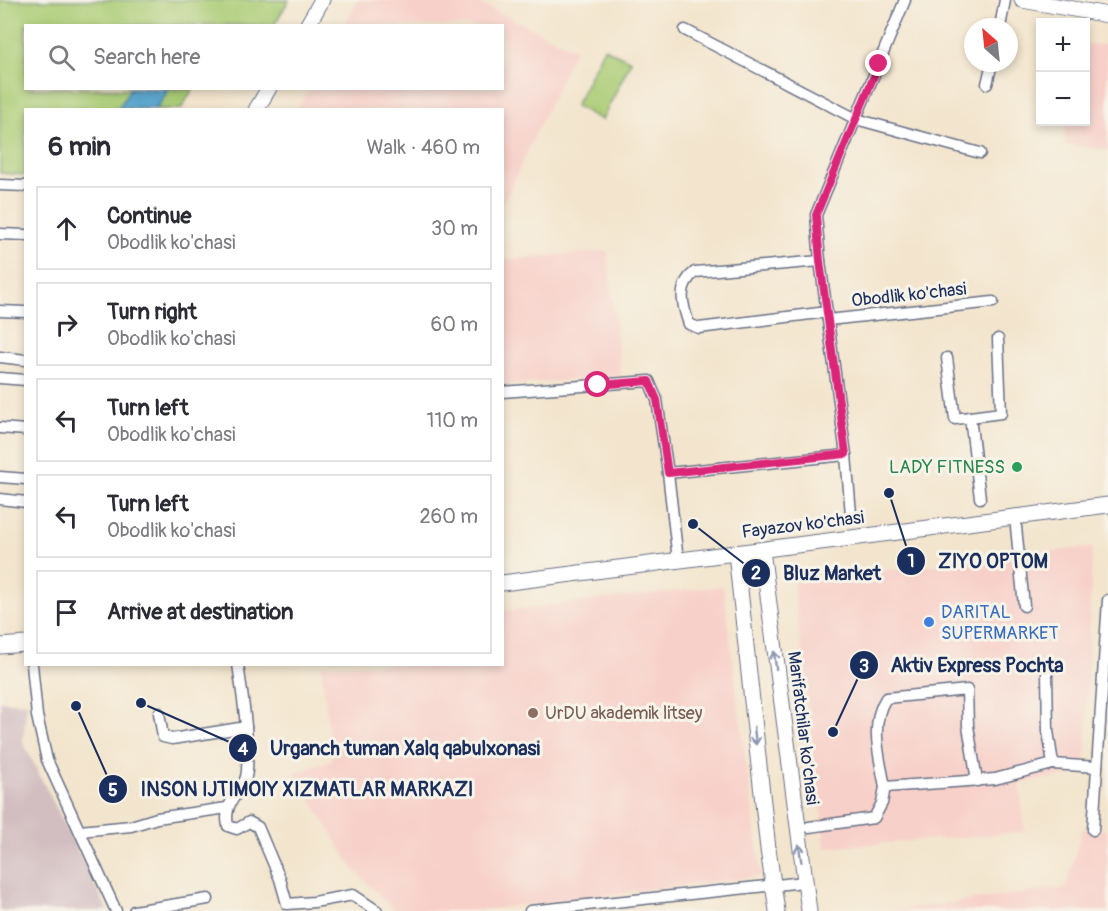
<!DOCTYPE html>
<html lang="en">
<head>
<meta charset="utf-8">
<style>
  body { margin:0; font-family:Pangolin,sans-serif; background:#f7f7f7; color:#2b2b33 }
  .controls { position:absolute; right:18px; top:18px; display:grid; overflow:hidden; border-radius:0px; box-shadow:0 3px 9px #0003 }
  .controls button { width:54px; height:54px; display:grid; place-items:center; padding:0; border:0; border-bottom:2px solid #e1e1e2; background:#fff; color:#2b2b33; font:30px sans-serif }
  .compass { position:absolute; left:964px; top:18px; width:54px; height:54px; border-radius:50%; background:#fff; box-shadow:0 3px 9px #0003; rotate:333deg }
  .stop { position:absolute; width:18px; height:18px; margin:-14px; border:4px solid #db2777; border-radius:50%; background:#fff }
  .stop.end { background:#db2777; border-color:#fff; box-shadow:0 2px 6px #0008 }
  .list { margin:0; padding:0; list-style:none }
  h2 { display:flex; justify-content:space-between; align-items:center; height:78px; margin:0; padding:0 24px; font-size:26px }
  h2 small { font-size:20px; font-weight:400; color:#7c7c81 }
  .list li { display:grid; grid-template-columns:39px 1fr auto; gap:18px; align-items:center; box-sizing:border-box; height:84px; margin:0 12px 12px; padding:0 12px; border:2px solid #e1e1e2; border-radius:0px }
  .list b { display:block; font-size:22px; white-space:nowrap }
  .list p { margin:0; font-size:20px; white-space:nowrap; color:#7c7c81 }
  .list em { font-size:20px; font-style:normal; color:#7c7c81 }
  .icon { flex:none; width:33px; height:33px; fill:none; stroke:currentColor; stroke-width:2; stroke-linecap:round; stroke-linejoin:round }
  .map { position:relative; flex:none; width:1108px; height:911px; overflow:hidden }
  .search { position:absolute; background:#fff; box-shadow:0 3px 9px #0003; left:24px; top:24px; width:480px; height:66px; display:flex; align-items:center; gap:15px; box-sizing:border-box; padding:0 21px; border-radius:0px; color:#7c7c81; font-size:22px }
  .panel { position:absolute; background:#fff; box-shadow:0 3px 9px #0003; left:24px; top:108px; width:480px; height:558px; border-radius:0px }
  .map>svg:first-child { display:block }
  .built { fill:#f7d0c9 }
  .industrial { fill:#d2bec1 }
  .green { fill:#aacc75; stroke:#627e6a; stroke-width:1.5 }
  .water { fill:#52a3cc; stroke:#366995; stroke-width:1.5 }
  .lines { fill:none; stroke-linecap:round; stroke-linejoin:round }
  .street-casing { stroke:#676f85; stroke-width:13 }
  .secondary-casing { stroke:#676f85; stroke-width:17 }
  .street { stroke:#fff; stroke-width:10 }
  .secondary { stroke:#fff; stroke-width:15 }
  .oneway { stroke:#8d97ae }
  .route { stroke:#db2777; stroke-width:8 }
  .leisure-dot { fill:#2e9e5b; stroke:#f7f3e8; stroke-width:2 }
  .shop-dot { fill:#3f7fe0; stroke:#f7f3e8; stroke-width:2 }
  .education-dot { fill:#8d6e63; stroke:#f7f3e8; stroke-width:2 }
  .labels { text-anchor:middle; dominant-baseline:central; stroke-width:6; stroke-linejoin:round; paint-order:stroke }
  .street-label { font-size:18px; fill:#1b2f5e; stroke:#f7f3e8 }
  .leisure-label { font-size:18px; fill:#27864d; stroke:#f7f3e8; text-anchor:end }
  .shop-label { font-size:18px; fill:#366cbe; stroke:#f7f3e8; text-anchor:start }
  .education-label { font-size:18px; fill:#785e54; stroke:#f7f3e8; text-anchor:start }
  .leader { fill:none; stroke:#1b2f5e; stroke-width:2 }
  .callout-dot { fill:#1b2f5e; stroke:#f7f3e8; stroke-width:2 }
  .mark-label { font-size:18px; text-anchor:middle; font-weight:bold; fill:#fff }
  .callout-label { font-size:20px; text-anchor:middle; font-weight:bold; fill:#1b2f5e; stroke:#f7f3e8; stroke-width:6; stroke-linejoin:round; paint-order:stroke }
</style>
</head>
<body>
<div class="map">
<svg width="1108" height="911" viewBox="0 0 1108 911">
  <rect width="100%" height="100%" fill="#f7f3e8"/>
  <filter id="ink" filterUnits="userSpaceOnUse"><feTurbulence type="fractalNoise" baseFrequency=".0167" numOctaves="2"/><feDisplacementMap in="SourceGraphic" scale="12" xChannelSelector="R" yChannelSelector="G"/><feConvolveMatrix kernelMatrix="1 2 1 2 8 2 1 2 1" color-interpolation-filters="sRGB"/></filter>
  <filter id="wash" filterUnits="userSpaceOnUse"><feTurbulence type="fractalNoise" baseFrequency=".008" numOctaves="4" result="noise"/><feDisplacementMap in="SourceGraphic" scale="24" xChannelSelector="R" yChannelSelector="G"/><feGaussianBlur stdDeviation="1.35" result="paint"/><feColorMatrix in="noise" values="0 0 0 0 0 0 0 0 0 0 0 0 0 0 0 0 0 1.4 0 .05"/><feComposite in="paint" operator="in"/></filter>
  <g filter="url(#wash)">
    <rect width="100%" height="100%" fill="#f3e5cd"/>
    <g class="built">
      <polygon points="359,0 473,0 575,49 503,204 502,110 297,109 309,89 502,88 502,26 344,25"/>
      <polygon points="1086,44 1108,45 1108,150 1065,144 1065,122 1086,122"/>
      <polygon points="607,251 621,376 503,385 503,260"/>
      <polygon points="1092,547 1085,773 1020,783 1025,832 825,848 793,581"/>
      <polygon points="723,586 761,876 472,911 395,911 355,871 294,773 332,760 321,665 502,664 503,611"/>
      <polygon points="1082,829 1108,830 1108,911 890,911 1066,888"/>
    </g>
    <polygon class="industrial" points="0,701 27,703 23,742 108,911 0,911"/>
    <g class="green">
      <polygon points="0,0 289,0 274,25 26,26 26,88 193,89 181,109 26,110 25,175 0,173"/>
      <polygon points="604,48 631,61 602,120 575,106"/>
    </g>
    <polygon class="water" points="130,89 130,88 169,89 156,109 118,109"/>
  </g>
  <g filter="url(#ink)">
    <g class="lines">
      <g class="street-casing">
        <g id="street">
          <polyline points="1000,27 1005,0"/>
          <polyline points="685,30 856,119 980,153"/>
          <polyline points="987,84 992,63"/>
          <polyline points="0,185 26,186"/>
          <polyline points="0,234 26,235"/>
          <path d="M820 261 695 272C677 286 682 304 689 324L699 328 827 312"/>
          <polyline points="0,311 26,312"/>
          <polyline points="828,320 993,302"/>
          <polyline points="0,357 26,360"/>
          <polyline points="947,358 955,419 970,417"/>
          <polyline points="0,378 26,380"/>
          <polyline points="502,392 649,381 657,400 668,473 678,560"/>
          <polyline points="0,428 26,430"/>
          <polyline points="668,473 846,455"/>
          <polyline points="0,477 26,479"/>
          <polyline points="980,498 970,417 1001,413 998,339"/>
          <polyline points="0,499 26,502"/>
          <polyline points="851,514 846,455 820,261 816,215 905,0"/>
          <polyline points="1015,517 1024,606"/>
          <polyline points="32,664 37,716 47,760 116,911"/>
          <path d="M238 664C243 700 249 735 247 771 246 792 222 798 228 826L237 829 249 822 258 827 280 879 287 904 314 902 353 895 377 911"/>
          <polyline points="159,713 163,737 172,739 246,727"/>
          <polyline points="1053,764 1097,767"/>
          <path d="M885 787C880 759 869 724 886 698L967 690 968 726 977 781"/>
          <polyline points="809,827 874,818 882,803 885,787 995,779 1053,764 1048,731 1047,673"/>
          <polyline points="1093,830 1108,600"/>
          <polyline points="80,831 131,826 157,818 227,808"/>
          <polyline points="134,911 208,899"/>
          <polyline points="530,911 804,882"/>
        </g>
      </g>
      <g class="secondary-casing">
        <g id="secondary">
          <polyline points="1022,0 1108,15"/>
          <polyline points="307,26 322,0"/>
          <polyline points="256,110 269,88"/>
          <polyline points="762,550 809,911"/>
          <polyline points="736,553 768,849 777,911"/>
          <polyline points="502,583 1108,505"/>
          <polyline points="0,646 26,644"/>
        </g>
      </g>
      <use href="#street" class="street"/>
      <use href="#secondary" class="secondary"/>
    </g>
    <defs><path id="oneway-shaft" d="M-6 0H5M1.5-3L5.5 0L1.5 3" fill="none" stroke-width="1.6" stroke-linecap="round" stroke-linejoin="round" transform="scale(1.5)"/></defs>
    <g class="oneway">
      <use href="#oneway-shaft" transform="translate(775 660) rotate(-97)"/>
      <use href="#oneway-shaft" transform="translate(755 736) rotate(84)"/>
      <use href="#oneway-shaft" transform="translate(800 853) rotate(-99)"/>
    </g>
  </g>
  <g class="lines" filter="url(#ink)">
    <polyline class="route" points="598,385 649,381 657,400 668,473 846,454 820,261 816,215 879,64"/>
  </g>
  <circle class="leisure-dot" cx="1017" cy="467" r="6"/>
  <circle class="shop-dot" cx="929" cy="622" r="6"/>
  <circle class="education-dot" cx="533" cy="713" r="6"/>
  <g class="labels">
    <g class="street-label">
      <text transform="translate(909 295) rotate(-6)">Obodlik ko'chasi</text>
      <text transform="translate(803 525) rotate(-7)">Fayazov ko'chasi</text>
      <text transform="translate(803 728) rotate(83)">Marifatchilar ko'chasi</text>
    </g>
    <g class="leisure-label">
      <text x="1005" y="467">LADY FITNESS</text>
    </g>
    <g class="shop-label">
      <text x="941" y="612">DARITAL<tspan x="941" dy="21">SUPERMARKET</tspan></text>
    </g>
    <g class="education-label">
      <text x="545" y="713">UrDU akademik litsey</text>
    </g>
  </g>
  <path class="leader" d="M889 493L911 561M693 524L756 573M833 732L864 665M141 703L243 748M76 706L113 789"/>
  <g class="callout-dot">
    <circle cx="889" cy="493" r="6"/>
    <circle cx="693" cy="524" r="6"/>
    <circle cx="833" cy="732" r="6"/>
    <circle cx="141" cy="703" r="6"/>
    <circle cx="76" cy="706" r="6"/>
    <circle cx="911" cy="561" r="15"/>
    <circle cx="756" cy="573" r="15"/>
    <circle cx="864" cy="665" r="15"/>
    <circle cx="243" cy="748" r="15"/>
    <circle cx="113" cy="789" r="15"/>
  </g>
  <g class="mark-label">
    <text x="911" y="567">1</text>
    <text x="756" y="579">2</text>
    <text x="864" y="672">3</text>
    <text x="243" y="755">4</text>
    <text x="113" y="796">5</text>
  </g>
  <g class="callout-label">
    <text x="993" y="568">ZIYO OPTOM</text>
    <text x="832" y="580">Bluz Market</text>
    <text x="977" y="672">Aktiv Express Pochta</text>
    <text x="405" y="755">Urganch tuman Xalq qabulxonasi</text>
    <text x="307" y="796">INSON IJTIMOIY XIZMATLAR MARKAZI</text>
  </g>
</svg>
<div class="controls">
<button>+</button>
<button>−</button>
</div>
<svg class="compass" viewBox="-18 -18 36 36"><path d="M0-13l5 13h-10z" fill="#e53935"/><path d="M0 13l5-13h-10z" fill="#7c7c81"/></svg>
<div class="stop" style="left:598px;top:385px"></div>
<div class="stop end" style="left:879px;top:64px"></div>
<div class="search"><svg class="icon" aria-label="search" viewBox="0 0 24 24"><circle cx="10" cy="10" r="6"/><path d="M15 15l6 6"/></svg>Search here</div>
<section class="panel">
<h2>6 min<small>Walk · 460 m</small></h2>
<ul class="list">
<li><svg class="icon" aria-label="ahead" viewBox="0 0 24 24"><path d="M12 20V5M6 11l6-6 6 6"/></svg><div><b>Continue</b><p>Obodlik ko'chasi</p></div><em>30 m</em></li>
<li><svg class="icon" aria-label="right" viewBox="0 0 24 24"><path d="M7 20v-9h11M14 6l5 5-5 5"/></svg><div><b>Turn right</b><p>Obodlik ko'chasi</p></div><em>60 m</em></li>
<li><svg class="icon" aria-label="left" viewBox="0 0 24 24"><path d="M17 20v-9H6M10 6l-5 5 5 5"/></svg><div><b>Turn left</b><p>Obodlik ko'chasi</p></div><em>110 m</em></li>
<li><svg class="icon" aria-label="left" viewBox="0 0 24 24"><path d="M17 20v-9H6M10 6l-5 5 5 5"/></svg><div><b>Turn left</b><p>Obodlik ko'chasi</p></div><em>260 m</em></li>
<li><svg class="icon" aria-label="arrive" viewBox="0 0 24 24"><path d="M6 21V4h12l-3 4 3 4H6"/></svg><div><b>Arrive at destination</b></div></li>
</ul>
</section>
</div>
</body>
</html>
